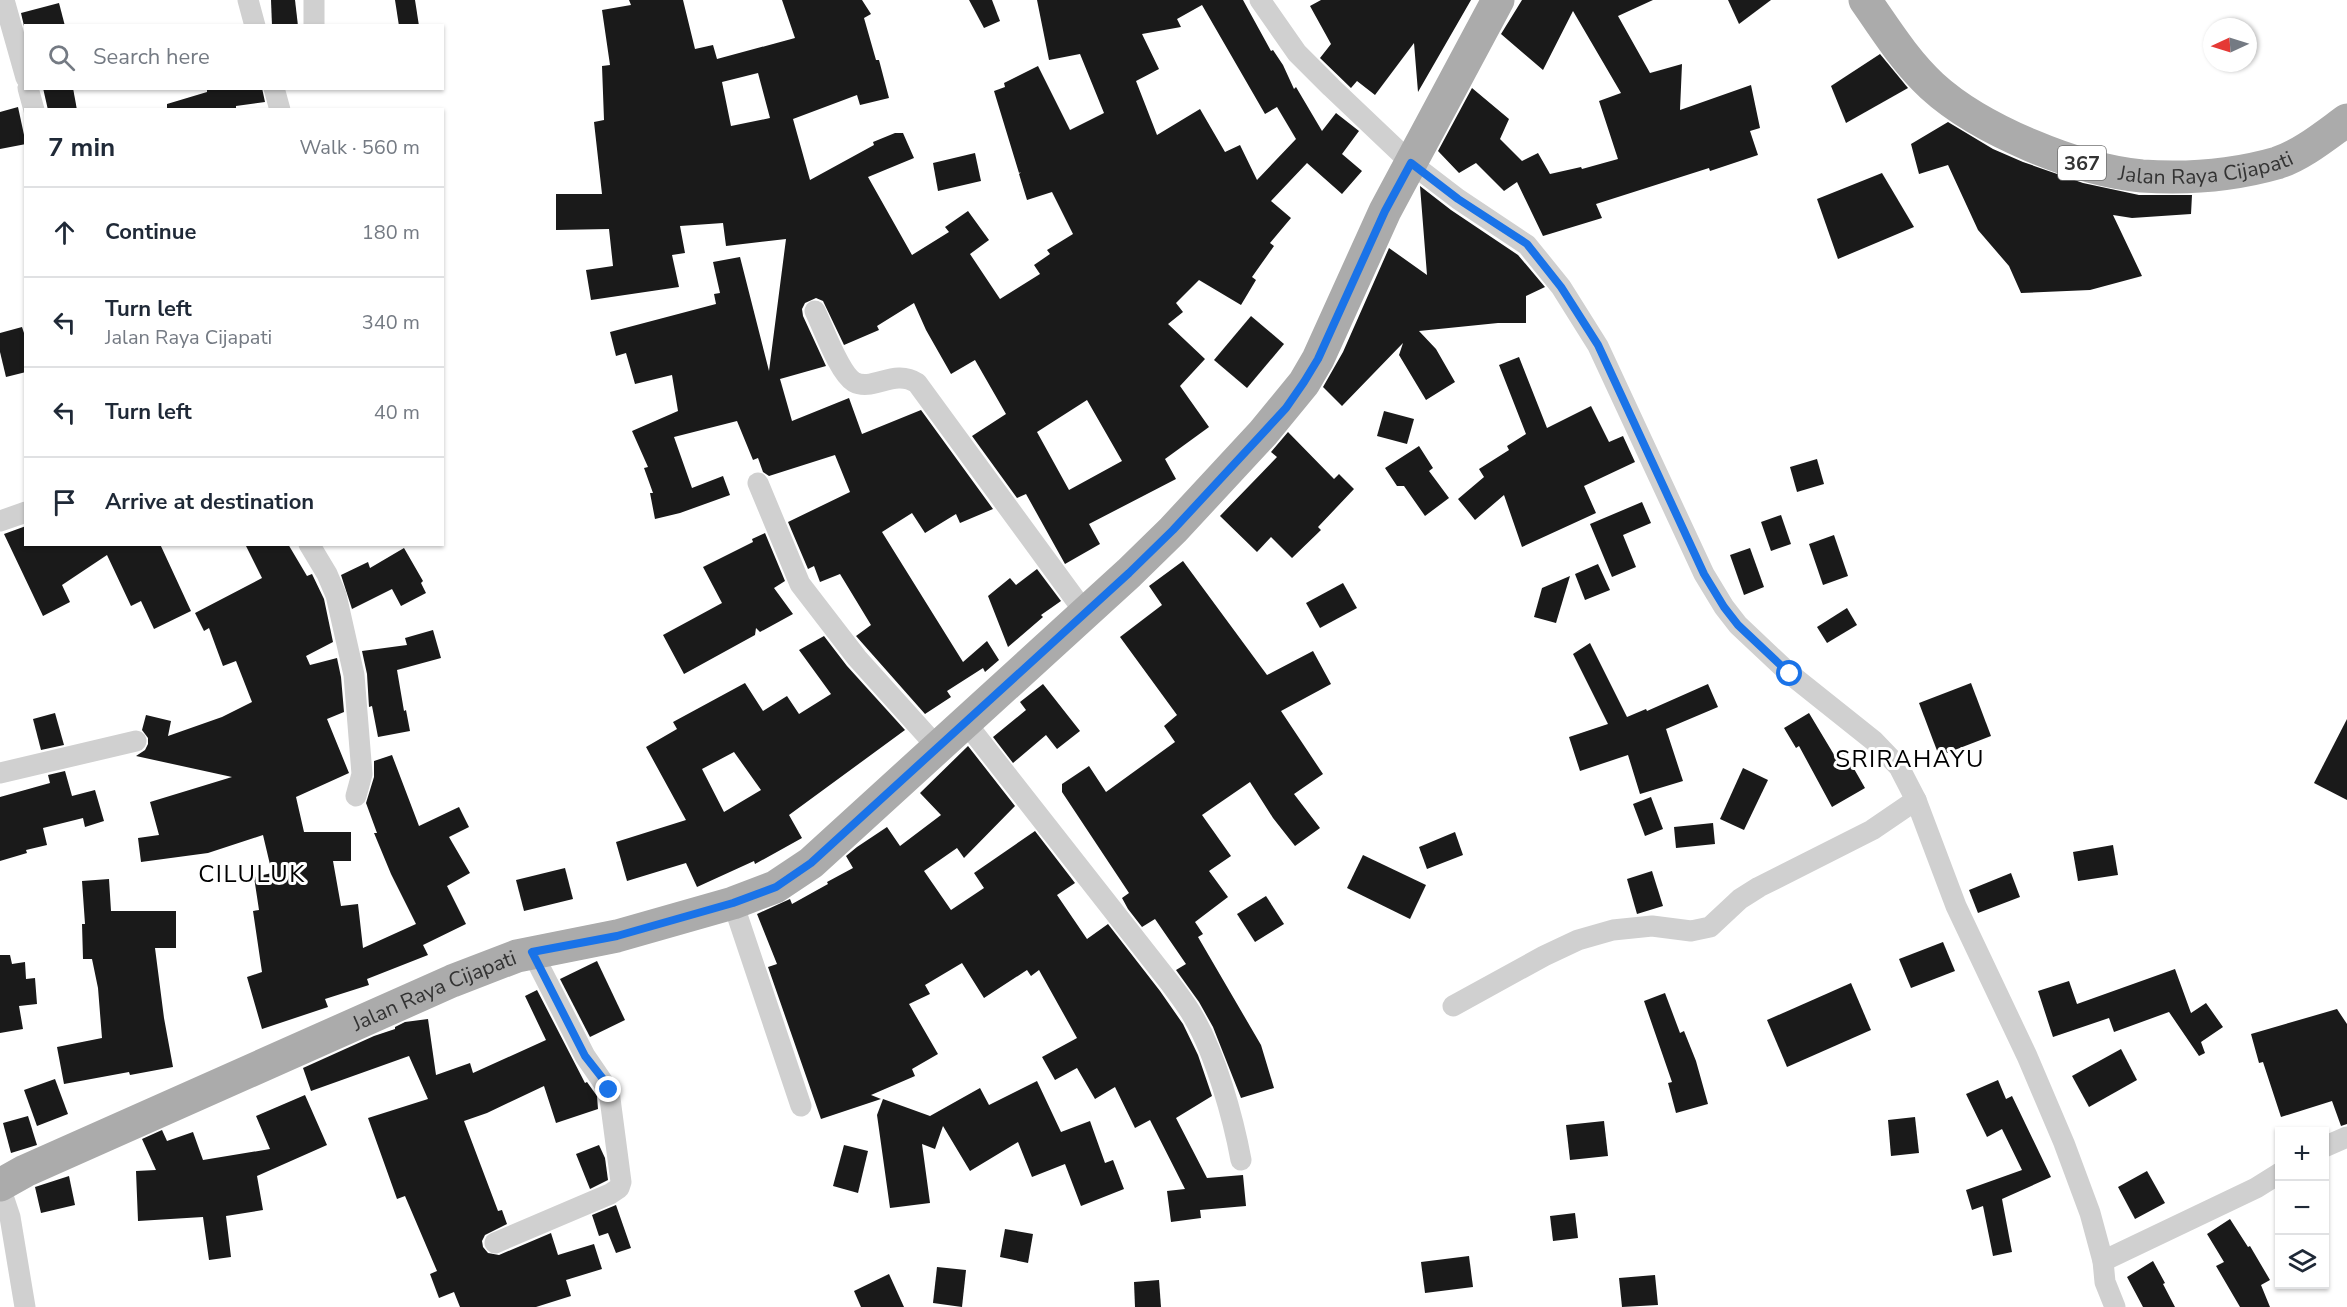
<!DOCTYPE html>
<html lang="en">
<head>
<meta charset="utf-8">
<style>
  body { margin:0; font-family:"Nunito Sans",sans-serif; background:#f2f2f3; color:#1f2937 }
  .controls { position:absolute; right:18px; bottom:18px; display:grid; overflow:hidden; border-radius:0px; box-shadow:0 2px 4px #0004 }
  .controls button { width:54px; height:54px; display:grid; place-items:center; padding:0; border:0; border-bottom:2px solid #e0e1e3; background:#fff; color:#1f2937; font:30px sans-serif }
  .compass { position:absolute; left:2203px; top:18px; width:54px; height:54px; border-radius:50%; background:#fff; box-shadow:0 2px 4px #0004; rotate:266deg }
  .stop { position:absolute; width:18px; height:18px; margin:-14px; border:4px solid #1a73e8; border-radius:50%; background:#fff }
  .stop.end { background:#1a73e8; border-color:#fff; box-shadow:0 2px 6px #0008 }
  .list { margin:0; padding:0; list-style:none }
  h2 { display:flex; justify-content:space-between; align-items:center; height:78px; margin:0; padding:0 24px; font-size:26px }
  h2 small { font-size:20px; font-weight:400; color:#747a83 }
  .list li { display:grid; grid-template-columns:39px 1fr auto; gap:18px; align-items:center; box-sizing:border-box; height:90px; padding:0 24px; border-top:2px solid #e0e1e3 }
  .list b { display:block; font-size:22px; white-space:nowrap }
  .list p { margin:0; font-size:20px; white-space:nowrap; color:#747a83 }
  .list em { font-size:20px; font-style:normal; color:#747a83 }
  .icon { flex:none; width:33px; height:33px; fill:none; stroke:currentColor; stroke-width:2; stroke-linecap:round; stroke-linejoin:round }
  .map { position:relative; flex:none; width:2347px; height:1307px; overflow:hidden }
  .search { position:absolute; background:#fff; box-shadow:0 2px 4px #0004; left:24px; top:24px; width:420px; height:66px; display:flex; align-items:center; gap:15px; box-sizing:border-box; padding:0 21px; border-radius:0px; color:#747a83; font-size:22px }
  .panel { position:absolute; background:#fff; box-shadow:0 2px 4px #0004; left:24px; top:108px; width:420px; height:438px; border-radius:0px }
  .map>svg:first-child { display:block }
  .building { fill:#1a1a1a; fill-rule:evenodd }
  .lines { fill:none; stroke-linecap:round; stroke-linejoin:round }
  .street { stroke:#d0d0d0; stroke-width:21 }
  .primary { stroke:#ababab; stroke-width:33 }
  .route { stroke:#1a73e8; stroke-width:8 }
  .labels { text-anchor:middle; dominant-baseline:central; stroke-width:6; stroke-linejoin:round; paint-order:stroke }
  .shield { fill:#fff; stroke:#707070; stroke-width:1.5 }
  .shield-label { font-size:20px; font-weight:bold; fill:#333 }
  .street-label { font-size:21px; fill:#333; stroke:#fff }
  .quarter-label { font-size:24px; letter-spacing:1.5px; fill:#000; stroke:#fff }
</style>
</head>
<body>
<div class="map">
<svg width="2347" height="1307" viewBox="0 0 2347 1307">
  <rect width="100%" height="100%" fill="#fff"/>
  <g class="building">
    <polygon points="271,0 295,0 298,26 272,26"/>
    <polygon points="395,0 415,0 419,26 399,26"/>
    <path d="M629 0H683L695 49 713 45 717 59 795 38 782 0H862L871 14 864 18 876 60H879L889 98 860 105 857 95 793 119 810 180 874 145 873 142 895 133H903L914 158 868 177 912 255 949 232 945 227 968 211 989 240 970 254 1000 299 1040 274 1034 265 1050 254 1047 250 1073 234 1052 192 1027 200 1019 174 1021 172 1019 173 994 91 1005 87 1004 83 1038 66 1070 130 1104 113 1080 54 1049 60 1037 0H1243L1271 51 1273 50 1283 65 1294 89 1296 87 1322 131 1336 113 1359 131 1342 154 1362 171 1342 194 1307 163 1271 201 1291 218 1270 243 1274 246 1252 277 1256 280 1241 305 1199 280 1176 303 1183 312 1168 324 1205 359 1180 386 1209 427 1165 459 1176 479 1089 524 1100 544 1065 564 1026 494 1017 498 972 436 1006 414 975 360 951 374 926 330 914 303 877 326 879 330 844 345 823 301 816 298 805 303 802 309 803 316 826 366 780 379 792 421 849 398 862 434 921 410 993 509 960 523 956 514 925 533 912 513 882 532 963 662 987 641 999 660 985 672 983 668 947 691 951 697 925 714 856 636 871 625 840 574 820 582 814 566 808 569 788 522 850 492 835 455 769 476 763 472 758 458 753 460 737 421 674 437 692 488 723 476 730 495 680 513 655 519 650 493H653L644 468 648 467 632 431 678 411 672 375 635 384 626 353 616 356 610 332 716 304 714 294 720 293 713 262 740 257 769 371 786 239 726 246 723 223 680 226 685 253 672 255 679 287 591 300 586 270 613 266 609 229 556 230V194H602L594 122 604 120 602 66 610 65 602 10 631 5ZM1202 5 1265 114 1277 107 1296 139 1257 180 1240 145 1225 152 1200 109 1157 135 1136 81 1159 69 1142 34 1181 27 1177 19ZM758 73 770 118 731 126 722 82ZM1087 400 1122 461 1069 490 1037 432Z"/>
    <polygon points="969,0 992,0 1000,21 984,28"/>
    <polygon points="1321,0 1471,0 1418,92 1414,43 1375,95 1357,81 1351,88 1320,58 1331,44 1310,6"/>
    <polygon points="1522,0 1653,0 1618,16 1650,73 1682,64 1680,110 1751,85 1760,128 1750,131 1758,155 1710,171 1709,168 1596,204 1602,218 1543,236 1517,182 1504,191 1476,163 1459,173 1438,151 1472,88 1509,119 1500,139 1522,161 1538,153 1550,174 1581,167 1582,169 1618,159 1599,101 1621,93 1573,11 1543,70 1501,34"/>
    <polygon points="1728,0 1771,0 1739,24"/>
    <polygon points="59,3 65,26 24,26 21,13"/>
    <polygon points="1880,54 1908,88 1846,123 1831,86"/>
    <polygon points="43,88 73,88 77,110 48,110"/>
    <polygon points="219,88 262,88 265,102 236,106 236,110 167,110 167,104 207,92 207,89"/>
    <polygon points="18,107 26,144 0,149 0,112"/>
    <polygon points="1948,122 1993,149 2023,162 2083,183 2139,195 2192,195 2191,214 2132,218 2113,215 2142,276 2090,290 2021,293 2009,266 1978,230 1948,165 1919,174 1911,144"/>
    <polygon points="975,153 981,181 938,191 933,163"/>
    <polygon points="1882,173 1914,227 1838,259 1817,199"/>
    <polygon points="1420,186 1451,210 1518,255 1545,287 1526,296 1526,323 1498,323 1419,331 1436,349 1455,382 1426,400 1399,355 1403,343 1342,406 1323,387 1343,352 1389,248 1427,275"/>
    <polygon points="1251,316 1284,344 1247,388 1214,360"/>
    <polygon points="22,327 26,339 26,372 6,377 0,352 0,333"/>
    <polygon points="1519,357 1547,428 1591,406 1609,442 1623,436 1635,462 1584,486 1596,513 1522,547 1504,495 1475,520 1458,499 1484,477 1479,469 1509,450 1507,446 1526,434 1499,365"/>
    <polygon points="1384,411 1414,419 1407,444 1377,436"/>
    <polygon points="1288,432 1334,479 1339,474 1354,489 1318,527 1321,530 1292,558 1271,537 1257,552 1220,516 1277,457 1271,452"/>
    <polygon points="1419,446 1433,468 1429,471 1449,498 1425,516 1404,486 1397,486 1385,468"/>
    <polygon points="1817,459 1824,484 1797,492 1790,467"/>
    <polygon points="1642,502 1651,523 1623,535 1636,567 1612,577 1590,524"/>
    <polygon points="1781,515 1791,544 1771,551 1761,522"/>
    <polygon points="26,526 26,544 160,544 191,611 154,629 141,601 131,606 107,555 62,585 70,602 43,616 4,534"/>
    <polygon points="765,533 785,581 774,588 793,614 760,632 756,628 755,635 684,674 663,635 722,603 703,567 753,542 752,539"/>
    <polygon points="1834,535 1848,576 1823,585 1809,544"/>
    <polygon points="245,544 288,544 307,576 312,574 324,599 333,642 306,656 310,665 337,658 341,677 344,712 327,719 349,773 296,797 304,832 351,832 351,861 333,861 341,906 358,904 363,948 416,924 391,874 374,833 377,833 366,803 374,777 374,761 392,755 419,826 459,807 469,827 449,837 470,873 447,886 466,924 423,945 428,955 367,979 369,985 325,999 328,1007 262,1029 247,977 262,972 253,911 259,910 254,877 272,873 263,835 208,853 141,862 138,838 159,835 150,802 232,777 136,756 145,750 148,744 148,738 142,730 146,715 171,721 168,736 222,717 252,702 236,661 223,666 209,628 204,631 195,613 262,578"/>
    <polygon points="404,548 423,581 421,583 426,593 401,606 392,589 352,609 341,575 368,562 370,568"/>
    <polygon points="1750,548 1764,587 1744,595 1730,555"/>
    <polygon points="1183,561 1267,675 1313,651 1331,684 1281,711 1323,774 1294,794 1320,828 1295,846 1273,818 1250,782 1202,815 1231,856 1209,871 1228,897 1195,922 1203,934 1198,937 1261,1045 1274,1088 1241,1098 1213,1027 1199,1002 1176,970 1186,964 1155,919 1142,927 1128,909 1122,898 1129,893 1062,792 1062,784 1089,766 1106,792 1175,742 1164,726 1177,715 1120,637 1162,605 1149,586"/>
    <polygon points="1598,564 1610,590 1585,600 1575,574"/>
    <polygon points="1037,569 1061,601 1041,615 1043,617 1008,647 988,596 1010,578 1016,585"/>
    <polygon points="1570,576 1556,623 1534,617 1542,588"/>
    <polygon points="1343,583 1357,608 1320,628 1306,603"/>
    <polygon points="1847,608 1857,625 1827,643 1817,627"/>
    <polygon points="433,630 441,658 397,670 404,711 406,710 410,731 378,737 372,706 369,707 367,674 362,651 407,645 405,638"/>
    <path d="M824 636 847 666 905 730 789 815 802 838 755 864 754 861 697 887 686 863 627 881 616 842 686 820 646 747 677 729 673 722 745 683 763 711 787 696 799 714 831 694 799 650ZM734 752 761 790 724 812 702 769Z"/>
    <polygon points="1590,643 1627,717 1646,709 1647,711 1708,684 1718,707 1666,729 1683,781 1640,794 1628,755 1580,771 1569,737 1608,724 1573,654"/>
    <polygon points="1971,683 1991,736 1939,756 1919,703"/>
    <polygon points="1043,684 1080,731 1057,749 1046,735 1013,763 993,737 1026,710 1020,702"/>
    <polygon points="55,713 64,745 41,750 33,719"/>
    <polygon points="1809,713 1836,758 1845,753 1865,788 1832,807 1799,746 1796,748 1784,728"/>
    <polygon points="2347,719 2347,800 2314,783"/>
    <polygon points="968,746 1015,806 964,858 957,848 924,871 951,910 984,888 974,873 1035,831 1075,883 1057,895 1087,939 1108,924 1160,991 1183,1024 1198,1055 1212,1096 1176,1118 1207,1178 1243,1175 1246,1206 1200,1210 1201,1218 1171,1222 1167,1191 1185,1189 1150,1120 1135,1128 1115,1087 1095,1099 1077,1068 1055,1080 1042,1057 1077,1038 1039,970 1031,976 1027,970 984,998 962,963 925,985 930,994 909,1004 938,1054 912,1069 915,1076 871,1095 881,1099 821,1119 768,967 777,964 757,914 790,899 792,904 828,884 827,882 853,868 846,856 857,847 887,827 900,846 941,815 920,793"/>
    <polygon points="1743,768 1768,780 1744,830 1720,819"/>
    <polygon points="65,771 72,796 95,790 104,821 85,827 83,818 43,828 47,845 26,850 27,853 0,861 0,797 50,783 48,775"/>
    <polygon points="1651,797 1663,829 1645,836 1633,804"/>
    <polygon points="1713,823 1715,844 1676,848 1674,827"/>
    <polygon points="1455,832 1463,855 1427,869 1419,847"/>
    <polygon points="2113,845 2118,875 2078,881 2073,852"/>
    <polygon points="1363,855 1426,885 1410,919 1347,888"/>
    <polygon points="565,868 573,899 524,911 516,880"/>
    <polygon points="1652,871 1663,906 1637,914 1627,879"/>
    <polygon points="2011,873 2020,897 1978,913 1969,890"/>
    <polygon points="109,879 111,911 176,911 176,948 155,948 164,1018 173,1067 130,1075 129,1072 64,1084 57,1047 102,1038 98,988 92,959 83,959 82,924 85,924 82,881"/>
    <polygon points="1266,896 1284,924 1255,942 1237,914"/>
    <polygon points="1943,942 1955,971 1911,988 1899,959"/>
    <polygon points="0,955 10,955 12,964 25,962 26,979 35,978 37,1004 19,1006 23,1029 0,1033"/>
    <polygon points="597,961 625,1020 590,1037 560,979"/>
    <polygon points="2175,969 2191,1013 2206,1003 2223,1027 2201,1042 2205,1053 2199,1056 2169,1012 2114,1032 2109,1018 2053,1037 2038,991 2069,981 2077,1004"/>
    <polygon points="1851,983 1871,1030 1787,1067 1767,1020"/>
    <polygon points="537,990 585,1083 587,1082 597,1096 598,1109 556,1123 544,1086 487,1113 464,1121 498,1211 502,1210 507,1224 485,1235 482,1241 483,1247 488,1253 499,1255 551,1233 558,1255 594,1244 602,1269 566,1280 571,1296 536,1307 460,1307 454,1292 439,1298 430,1274 437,1271 405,1196 397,1199 368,1118 428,1099 409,1056 311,1091 303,1068 374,1036 395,1029 395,1027 405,1022 428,1019 436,1075 470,1063 473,1073 546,1040 525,996"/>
    <polygon points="1665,993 1680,1033 1684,1031 1696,1061 1708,1104 1676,1113 1668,1083 1672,1082 1644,1001"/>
    <polygon points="2337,1009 2347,1024 2347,1124 2341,1126 2332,1101 2281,1117 2263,1062 2259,1063 2251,1034"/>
    <polygon points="2121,1049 2137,1080 2089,1107 2072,1076"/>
    <polygon points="55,1079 68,1114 37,1126 24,1090"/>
    <polygon points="1998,1080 2006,1099 2012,1096 2051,1177 2002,1199 2012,1252 1993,1256 1983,1206 1972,1210 1966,1190 2022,1170 2002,1129 1987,1137 1966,1094"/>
    <polygon points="1037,1081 1061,1132 1090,1121 1105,1163 1113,1160 1124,1189 1081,1206 1065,1164 1032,1177 1018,1142 970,1171 943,1126 935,1149 922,1144 930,1203 890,1208 877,1115 883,1099 930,1116 980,1088 989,1105"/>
    <polygon points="305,1095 327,1145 257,1176 263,1210 226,1216 231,1257 209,1260 203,1217 138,1221 136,1171 156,1170 142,1139 162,1130 167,1141 193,1132 203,1160 270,1149 256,1116"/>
    <polygon points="28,1116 37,1145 11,1153 3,1123"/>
    <polygon points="1915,1117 1919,1153 1891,1156 1888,1120"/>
    <polygon points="1604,1121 1608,1156 1570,1160 1566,1125"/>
    <polygon points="599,1145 605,1158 608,1180 590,1189 576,1154"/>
    <polygon points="844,1145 868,1151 858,1193 833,1186"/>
    <polygon points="2147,1171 2165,1203 2135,1219 2118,1187"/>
    <polygon points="69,1176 75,1205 41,1213 35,1187"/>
    <polygon points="616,1205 631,1248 616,1253 608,1233 599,1236 592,1215"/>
    <polygon points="1575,1213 1578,1238 1553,1241 1550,1216"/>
    <polygon points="2230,1219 2248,1247 2250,1246 2270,1280 2261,1285 2270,1307 2240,1307 2216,1266 2224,1262 2207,1234"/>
    <polygon points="1005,1229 1033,1234 1028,1263 1000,1257"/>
    <polygon points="1469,1256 1473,1287 1425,1293 1421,1262"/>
    <polygon points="2153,1261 2165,1283 2163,1284 2175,1307 2143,1307 2127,1277"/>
    <polygon points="937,1267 966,1270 962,1307 933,1303"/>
    <polygon points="889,1274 904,1307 861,1307 854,1291"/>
    <polygon points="1655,1275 1658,1305 1622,1307 1619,1278"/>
    <polygon points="1159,1280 1161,1307 1135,1307 1134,1282"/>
  </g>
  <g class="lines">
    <g class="street">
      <polyline points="4,0 26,78"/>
      <polyline points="248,0 255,26"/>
      <polyline points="314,0 314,26"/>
      <polyline points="1260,0 1297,53 1331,87 1411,163 1458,199 1527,245 1561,287 1598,346 1704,574 1724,607 1738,625 1790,674 1874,741 1899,767 1916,800 1956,906 2027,1056 2064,1143 2090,1213 2103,1261 2105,1282 2115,1307"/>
      <polyline points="28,88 34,110"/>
      <polyline points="274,88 280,110"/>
      <path d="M815 311C823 327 839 373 854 382 873 392 894 368 917 383L1086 614"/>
      <polyline points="758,483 800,584 857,658 938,748"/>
      <polyline points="0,521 26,512"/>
      <polyline points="309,544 327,574 336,595 354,675 362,774 356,796"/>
      <path d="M966 723 1170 983C1178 994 1187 1005 1194 1018 1216 1056 1233 1117 1241 1160"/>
      <polyline points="0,773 136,741"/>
      <polyline points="733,903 801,1106"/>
      <polyline points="1453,1006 1544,956 1578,940 1613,930 1652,926 1691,931 1710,927 1740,899 1759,887 1872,830 1916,800"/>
      <polyline points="2324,1147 2347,1137"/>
      <polyline points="0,1187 10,1217 25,1307"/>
      <polyline points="495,1243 610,1194 619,1188 621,1182 609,1091 585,1056 532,952"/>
      <polyline points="2103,1261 2256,1188 2280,1173"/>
    </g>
    <g class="primary">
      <path id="s1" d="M1865 0C1886 30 1905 61 1932 86 1980 130 2077 170 2142 176 2186 179 2235 175 2277 163 2302 155 2326 135 2347 120"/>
      <path id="s2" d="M0 1185 25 1171 452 981 517 956 617 936 733 903 775 887 811 863 1129 573 1173 530 1263 433 1304 383 1318 359 1385 211 1498 0"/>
    </g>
  </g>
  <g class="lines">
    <polyline class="route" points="609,1090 607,1084 585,1056 532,952 617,936 733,903 776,887 811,863 1129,573 1173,530 1263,433 1286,408 1304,382 1318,359 1385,211 1411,163 1458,199 1527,244 1561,287 1598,345 1704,574 1724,607 1738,625 1790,674"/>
  </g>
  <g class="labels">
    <rect class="shield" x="2058" y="146" width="48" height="34" rx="4.5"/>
    <g class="shield-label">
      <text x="2082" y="163">367</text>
    </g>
    <g class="street-label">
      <text stroke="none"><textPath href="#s1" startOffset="405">Jalan Raya Cijapati</textPath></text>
      <text stroke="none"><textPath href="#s2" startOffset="476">Jalan Raya Cijapati</textPath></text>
    </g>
    <g class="quarter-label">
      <text x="1910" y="759">SRIRAHAYU</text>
      <text x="252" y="874">CILULUK</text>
    </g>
  </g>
</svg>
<div class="controls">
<button>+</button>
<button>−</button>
<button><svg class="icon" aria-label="layers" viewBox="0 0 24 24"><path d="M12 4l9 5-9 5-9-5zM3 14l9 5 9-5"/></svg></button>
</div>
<svg class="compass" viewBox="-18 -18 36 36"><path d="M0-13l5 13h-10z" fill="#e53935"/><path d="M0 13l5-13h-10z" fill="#747a83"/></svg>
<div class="stop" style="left:1790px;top:674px"></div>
<div class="stop end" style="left:609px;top:1090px"></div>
<div class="search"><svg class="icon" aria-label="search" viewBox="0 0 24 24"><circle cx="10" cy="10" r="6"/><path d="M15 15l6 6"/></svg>Search here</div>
<section class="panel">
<h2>7 min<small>Walk · 560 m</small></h2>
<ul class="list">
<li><svg class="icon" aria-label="ahead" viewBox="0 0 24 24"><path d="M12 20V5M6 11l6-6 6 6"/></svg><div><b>Continue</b></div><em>180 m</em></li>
<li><svg class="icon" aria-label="left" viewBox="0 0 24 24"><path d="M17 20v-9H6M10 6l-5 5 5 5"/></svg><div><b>Turn left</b><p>Jalan Raya Cijapati</p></div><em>340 m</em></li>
<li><svg class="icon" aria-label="left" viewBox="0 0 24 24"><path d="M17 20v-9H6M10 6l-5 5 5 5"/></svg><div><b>Turn left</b></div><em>40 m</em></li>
<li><svg class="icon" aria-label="arrive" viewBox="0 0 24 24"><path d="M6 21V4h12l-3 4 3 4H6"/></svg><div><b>Arrive at destination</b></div></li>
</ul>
</section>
</div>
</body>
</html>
